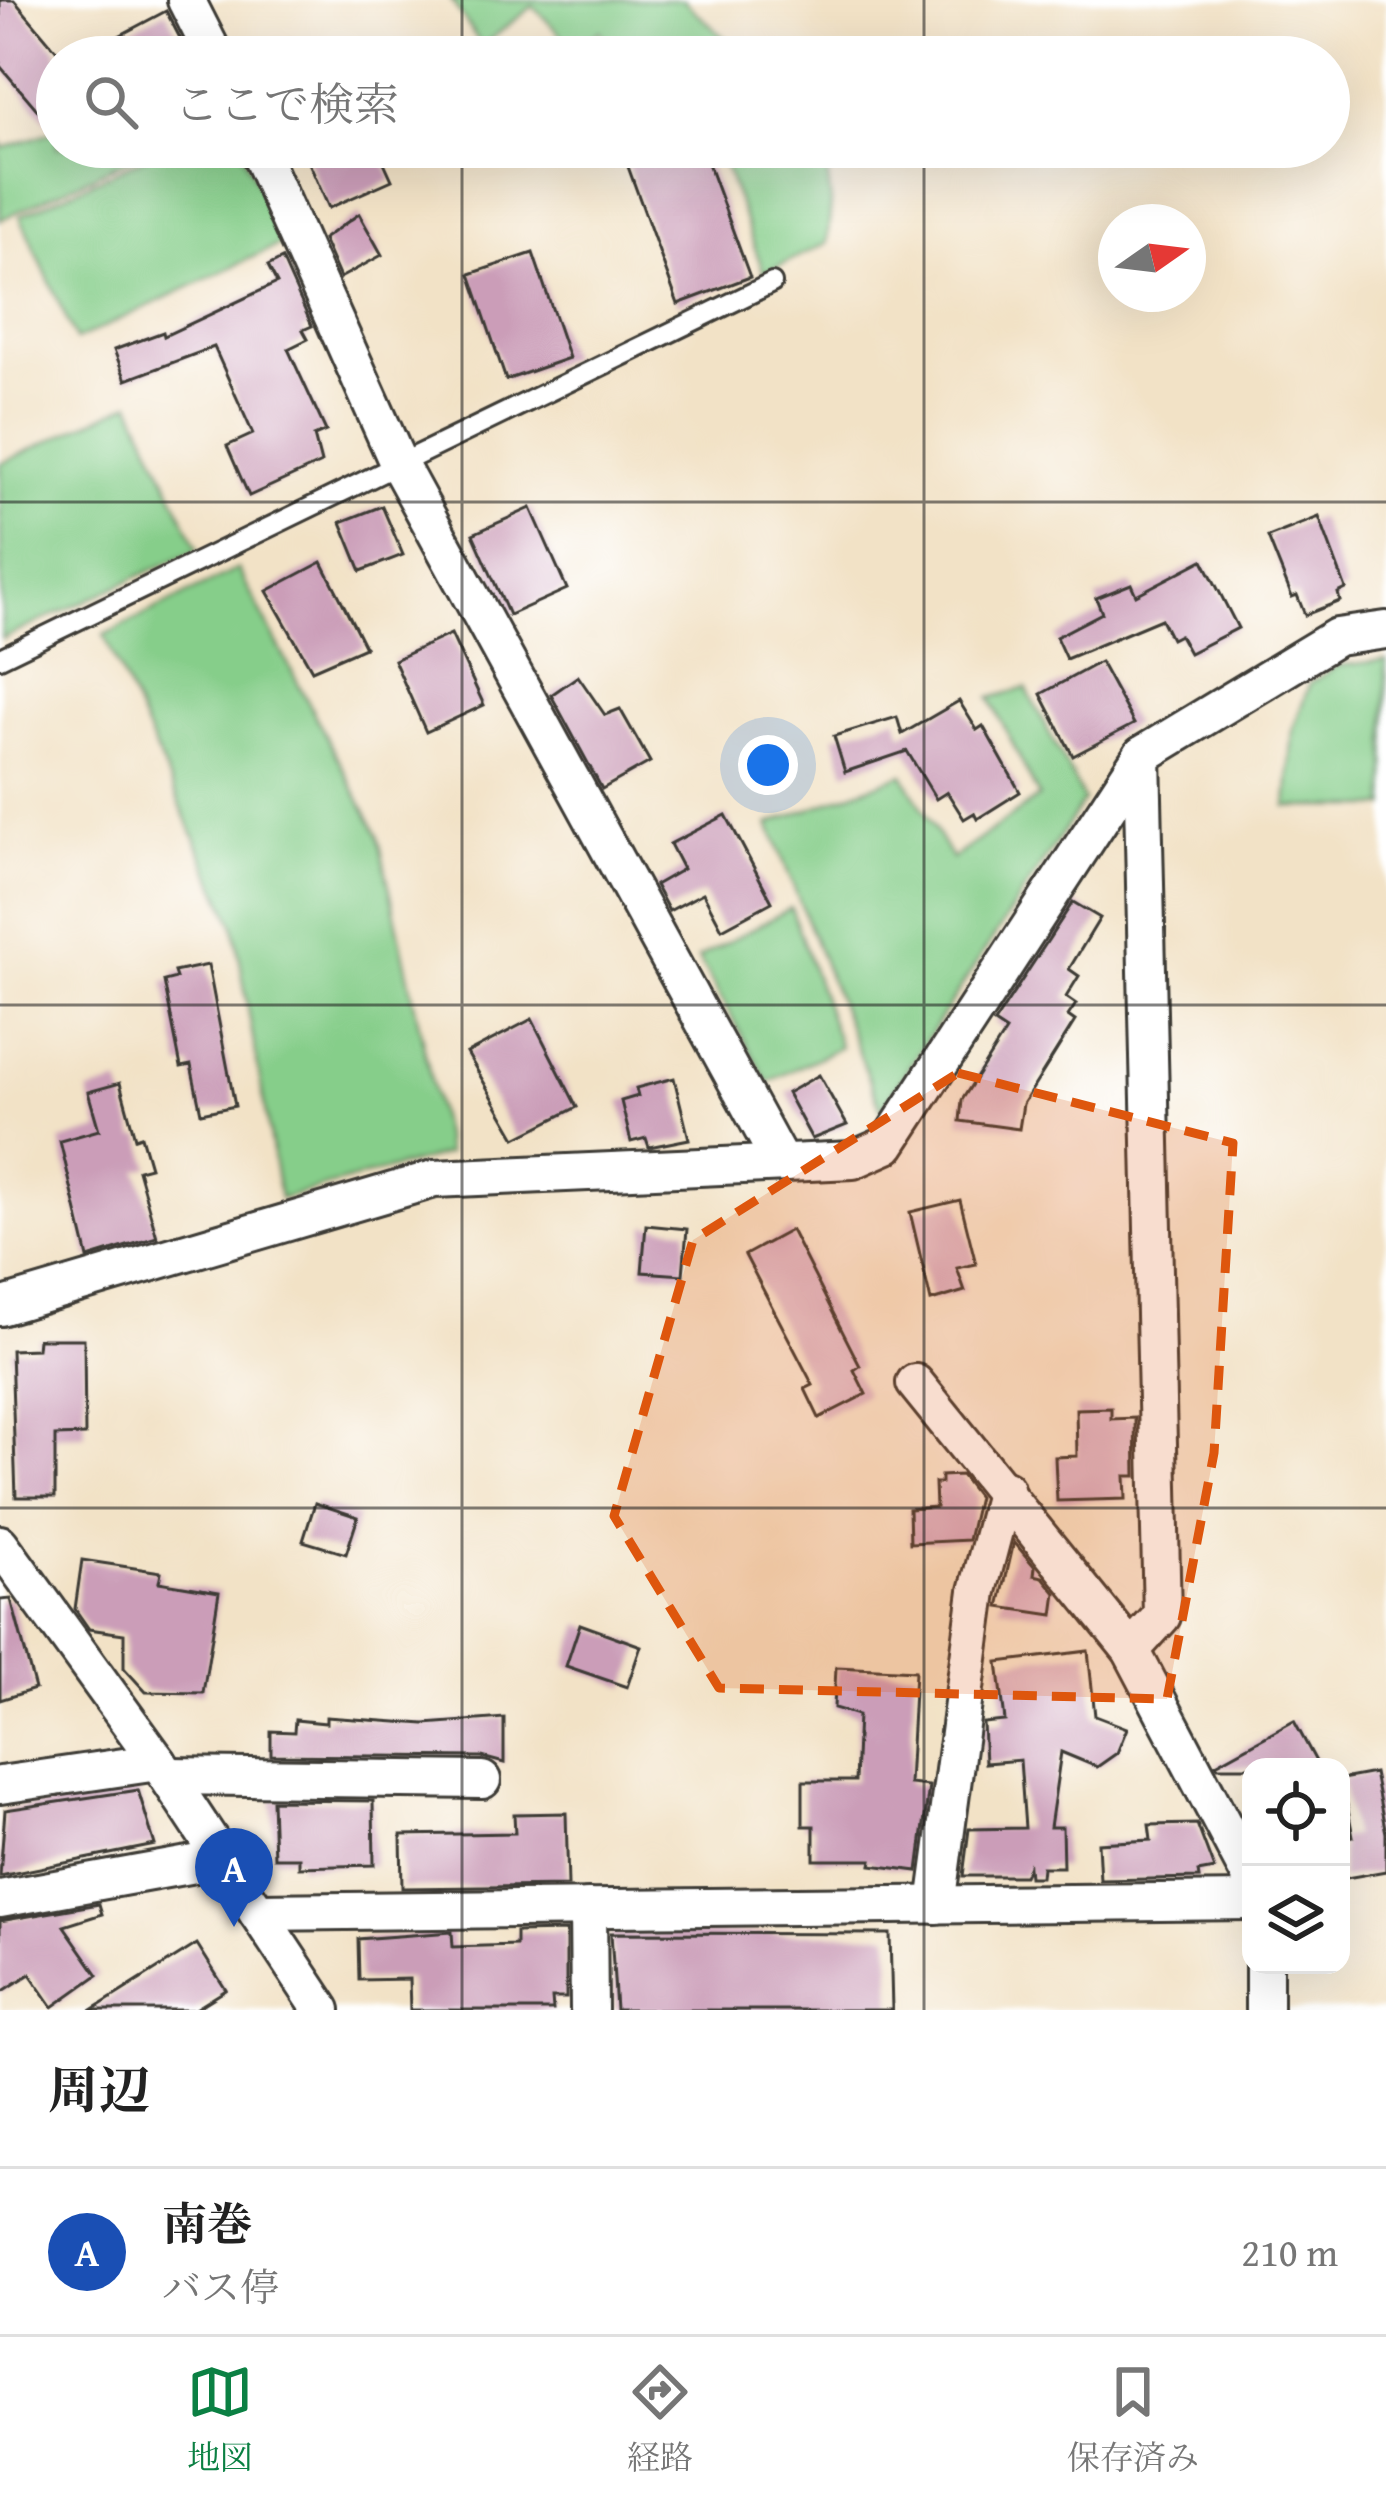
<!DOCTYPE html>
<html lang="ja">
<head>
<meta charset="utf-8">
<style>
  body { margin:0; font-family:"Gentium Book Plus","Noto Serif JP",serif; background:#f2f2f2; color:#222 }
  .controls { position:absolute; right:36px; bottom:36px; display:grid; overflow:hidden; border-radius:24px; box-shadow:0 12px 48px #0002 }
  .controls button { width:108px; height:108px; display:grid; place-items:center; padding:0; border:0; border-bottom:3px solid #e0e0e0; background:#fff; color:#222; font:60px sans-serif }
  .compass { position:absolute; left:1098px; top:204px; width:108px; height:108px; border-radius:50%; background:#fff; box-shadow:0 12px 48px #0002; rotate:76deg }
  .you { position:absolute; left:768px; top:765px; width:42px; height:42px; margin:-30px; border:9px solid #fff; border-radius:50%; background:#1a73e8; box-shadow:0 0 0 18px #1a73e833 }
  .badge { display:grid; place-items:center; width:78px; height:78px; border-radius:50%; background:#0b8043; color:#fff; font-size:39px; font-weight:700 }
  .pin { position:absolute; translate:-50% -99px; filter:drop-shadow(0 3px 6px #0008) }
  .pin::after { content:''; position:absolute; top:63px; width:42px; height:36px; background:inherit; clip-path:polygon(0 0,100% 0,50% 100%) }
  .list { margin:0; padding:0; list-style:none }
  h2 { display:flex; justify-content:space-between; align-items:center; height:156px; margin:0; padding:0 48px; font-size:51px }
  h2 small { font-size:39px; font-weight:400; color:#767676 }
  .list li { display:grid; grid-template-columns:78px 1fr auto; gap:36px; align-items:center; box-sizing:border-box; height:168px; padding:0 48px; border-top:3px solid #e0e0e0 }
  .list b { display:block; font-size:45px; white-space:nowrap }
  .list p { margin:0; font-size:39px; white-space:nowrap; color:#767676 }
  .list em { font-size:39px; font-style:normal; color:#767676 }
  .icon { flex:none; width:66px; height:66px; fill:none; stroke:currentColor; stroke-width:2; stroke-linecap:round; stroke-linejoin:round }
  .map { position:relative; flex:none; width:1386px; height:2010px; overflow:hidden }
  .search { position:absolute; background:#fff; box-shadow:0 12px 48px #0002; left:36px; right:36px; top:36px; height:132px; display:flex; align-items:center; gap:30px; box-sizing:border-box; padding:0 42px; border-radius:66px; color:#767676; font-size:45px }
  .sheet { height:324px; background:#fff }
  nav { display:flex; justify-content:space-around; align-items:center; box-sizing:border-box; height:168px; border-top:3px solid #e0e0e0; background:#fff; font-size:33px; color:#767676 }
  nav a { display:grid; justify-items:center; gap:6px }
  nav .on { color:#0b8043 }
  .map>svg:first-child { display:block }
  .green { fill:#86ce8a; stroke:#517553; stroke-width:3 }
  .building { fill:#cb9db8 }
  .lines { fill:none; stroke-linecap:round; stroke-linejoin:round }
  .lane-casing { stroke:#3c3a36; stroke-width:24 }
  .street-casing { stroke:#3c3a36; stroke-width:42 }
  .lane { stroke:#fff; stroke-width:18 }
  .street { stroke:#fff; stroke-width:36 }
  .marked { fill:#de560d; fill-opacity:0.2; stroke:#de560d; stroke-width:9; stroke-dasharray:24 15; stroke-linejoin:round }
  .grid { fill:none; stroke:#1c1c1c; stroke-width:3; stroke-opacity:0.55 }
</style>
</head>
<body>
<div class="map">
<svg width="1386" height="2010" viewBox="0 0 1386 2010">
  <rect width="100%" height="100%" fill="#fff"/>
  <filter id="ink" filterUnits="userSpaceOnUse"><feTurbulence type="fractalNoise" baseFrequency=".00833" numOctaves="2"/><feDisplacementMap in="SourceGraphic" scale="24" xChannelSelector="R" yChannelSelector="G"/><feConvolveMatrix kernelMatrix="1 2 1 2 8 2 1 2 1" color-interpolation-filters="sRGB"/></filter>
  <filter id="wash" filterUnits="userSpaceOnUse"><feTurbulence type="fractalNoise" baseFrequency=".004" numOctaves="4" result="noise"/><feDisplacementMap in="SourceGraphic" scale="48" xChannelSelector="R" yChannelSelector="G"/><feGaussianBlur stdDeviation="2.7" result="paint"/><feColorMatrix in="noise" values="0 0 0 0 0 0 0 0 0 0 0 0 0 0 0 0 0 1.4 0 .05"/><feComposite in="paint" operator="in"/></filter>
  <g filter="url(#wash)">
    <rect width="100%" height="100%" fill="#f2e2c6"/>
    <g class="green">
      <polygon points="451,0 683,0 745,57 619,57 600,31 575,50 533,6 482,46"/>
      <polygon points="57,130 57,147 140,147 143,152 0,220 0,141 4,148"/>
      <polygon points="168,147 240,147 285,242 76,340 20,216"/>
      <polygon points="718,147 824,147 831,203 827,243 764,273"/>
      <polygon points="131,403 198,549 2,639 0,464"/>
      <polygon points="238,569 378,835 447,1154 280,1199 234,925 104,635"/>
      <polygon points="1386,660 1386,807 1287,807 1293,729 1310,683 1338,666"/>
      <polygon points="1026,688 1084,800 881,1109 769,824 903,774 952,859 1039,797 990,698"/>
      <polygon points="791,908 840,1047 768,1082 698,958"/>
    </g>
    <g id="blocks">
      <g class="building">
        <polygon points="0,0 14,0 57,51 57,133 0,66"/>
        <polygon points="166,11 181,40 150,57 79,57"/>
        <polygon points="302,147 377,147 392,180 329,208"/>
        <polygon points="673,147 702,147 750,277 678,304 627,164"/>
        <polygon points="359,214 382,255 340,278 323,239"/>
        <polygon points="533,253 569,358 506,380 470,274"/>
        <polygon points="282,259 312,326 303,330 308,339 288,349 326,431 314,436 321,463 249,496 227,446 253,434 214,347 126,380 114,350 163,332 164,336 277,283 268,266"/>
        <polygon points="382,506 403,555 361,571 341,522"/>
        <polygon points="531,508 567,589 509,615 473,534"/>
        <polygon points="1319,517 1346,589 1338,593 1340,601 1305,615 1297,595 1292,597 1268,537"/>
        <polygon points="1203,560 1238,628 1189,653 1179,635 1171,639 1161,619 1066,659 1056,637 1102,613 1096,598 1131,584 1136,595"/>
        <polygon points="322,562 365,647 312,670 267,591"/>
        <polygon points="451,634 484,705 426,732 394,660"/>
        <polygon points="1100,662 1134,724 1073,756 1041,694"/>
        <polygon points="578,676 605,715 620,709 650,762 602,789 551,695"/>
        <polygon points="959,701 977,730 983,726 1020,792 977,819 974,813 964,819 947,792 936,799 907,751 845,772 834,736 897,717 902,734"/>
        <polygon points="726,815 772,902 722,929 703,893 669,911 655,885 683,869 670,844"/>
        <polygon points="1073,902 1100,918 1069,969 1079,976 1066,997 1076,1004 1068,1016 1075,1021 1023,1104 1019,1129 960,1121 962,1100 1006,1031 994,1023"/>
        <polygon points="208,965 235,1106 201,1113 191,1065 181,1067 164,981 176,978 174,972"/>
        <polygon points="532,1019 577,1107 516,1138 467,1053"/>
        <polygon points="819,1075 847,1125 812,1139 787,1093"/>
        <polygon points="674,1078 689,1139 649,1147 646,1138 631,1142 621,1101 638,1096 636,1088"/>
        <polygon points="120,1083 135,1138 141,1136 150,1167 138,1170 157,1237 88,1258 60,1141 99,1130 88,1092"/>
        <polygon points="960,1200 976,1264 957,1268 965,1291 931,1301 910,1212"/>
        <polygon points="646,1225 687,1229 683,1275 642,1272"/>
        <polygon points="791,1230 860,1366 854,1370 866,1394 819,1418 805,1389 813,1385 745,1255"/>
        <polygon points="38,1339 84,1339 85,1435 55,1436 55,1497 16,1497 11,1350 37,1349"/>
        <polygon points="1111,1408 1111,1419 1135,1418 1136,1476 1125,1476 1126,1499 1057,1501 1055,1457 1077,1456 1076,1409"/>
        <polygon points="961,1475 978,1497 968,1540 910,1543 909,1509 936,1507 935,1483 941,1483 941,1476"/>
        <polygon points="315,1503 358,1517 346,1554 303,1541"/>
        <polygon points="1014,1542 1035,1567 1034,1575 1043,1577 1056,1593 1053,1615 999,1607"/>
        <polygon points="82,1560 161,1572 159,1582 219,1592 203,1693 146,1692 124,1668 124,1634 89,1629 75,1609"/>
        <polygon points="11,1599 35,1689 0,1700 0,1600"/>
        <polygon points="580,1624 641,1646 627,1687 566,1666"/>
        <polygon points="1088,1651 1095,1716 1127,1728 1117,1753 1097,1767 1061,1752 1050,1827 1062,1827 1063,1867 1042,1867 1041,1877 1029,1877 1028,1867 1024,1876 963,1876 969,1829 1025,1828 1020,1760 985,1763 983,1723 1005,1721 998,1662"/>
        <polygon points="836,1667 915,1671 909,1784 929,1786 918,1871 871,1865 872,1860 814,1860 814,1826 803,1826 803,1781 855,1781 858,1715 834,1708"/>
        <polygon points="326,1717 425,1724 504,1718 504,1763 482,1757 271,1755 271,1731 294,1732 295,1720 326,1723"/>
        <polygon points="1294,1721 1319,1767 1218,1767 1216,1764"/>
        <polygon points="1374,1773 1386,1833 1386,1871 1341,1879 1341,1838 1353,1836 1342,1779"/>
        <polygon points="138,1790 155,1845 0,1876 5,1810"/>
        <polygon points="272,1800 373,1801 374,1865 299,1867 299,1858 274,1858"/>
        <polygon points="566,1813 568,1886 402,1888 401,1835 515,1833 514,1814"/>
        <polygon points="1197,1824 1214,1869 1198,1872 1199,1878 1100,1880 1098,1843 1151,1840 1149,1825"/>
        <polygon points="99,1904 102,1914 64,1926 98,1975 53,2007 30,1974 0,1993 0,1921"/>
        <polygon points="566,1931 566,1998 552,1998 553,2010 410,2010 409,1979 359,1980 358,1939 452,1932 453,1947 516,1945 516,1932"/>
        <polygon points="611,1933 890,1934 892,2010 616,2010"/>
        <polygon points="197,1944 226,1990 194,2010 92,2010"/>
      </g>
    </g>
  </g>
  <g filter="url(#ink)">
    <use href="#blocks" fill-opacity="0" stroke="#3c3a36" stroke-width="3"/>
    <g class="lines">
      <g class="lane-casing">
        <polyline id="lane" points="0,658 772,283"/>
      </g>
      <g class="street-casing">
        <g id="street">
          <polyline points="186,0 215,57"/>
          <polyline points="257,147 398,463 780,1161"/>
          <polyline points="0,1307 434,1179 853,1160 887,1145 1142,755 1337,637 1386,630"/>
          <polyline points="915,1383 1131,1650 1251,1878"/>
          <polyline points="0,1544 158,1762 322,2010"/>
          <polyline points="1131,1650 1162,1616 1142,755"/>
          <polyline points="168,1776 482,1780"/>
          <polyline points="0,1785 158,1762"/>
          <polyline points="0,1899 222,1859"/>
          <polyline points="936,1905 978,1591 1005,1489"/>
          <polyline points="588,1908 589,2010"/>
          <polyline points="257,1912 1251,1901"/>
          <polyline points="1264,1965 1264,2010"/>
        </g>
      </g>
      <use href="#lane" class="lane"/>
      <use href="#street" class="street"/>
    </g>
  </g>
  <path class="marked" d="M958 1073 1233 1143 1214 1453 1167 1699 719 1688 614 1516 693 1240Z"/>
  <path class="grid" d="M462 0V57M924 0V57M462 147V2010M924 147V2010M0 502H1386M0 1005H1386M0 1508H1386"/>
</svg>
<div class="controls">
<button><svg class="icon" aria-label="locate" viewBox="0 0 24 24"><circle cx="12" cy="12" r="6"/><path d="M12 2v4M12 18v4M2 12h4M18 12h4"/></svg></button>
<button><svg class="icon" aria-label="layers" viewBox="0 0 24 24"><path d="M12 4l9 5-9 5-9-5zM3 14l9 5 9-5"/></svg></button>
</div>
<svg class="compass" viewBox="-18 -18 36 36"><path d="M0-13l5 13h-10z" fill="#e53935"/><path d="M0 13l5-13h-10z" fill="#767676"/></svg>
<div class="you"></div>
<div class="pin badge" style="left:234px;top:1927px;background:#1a4fb4">A</div>
<div class="search"><svg class="icon" aria-label="search" viewBox="0 0 24 24"><circle cx="10" cy="10" r="6"/><path d="M15 15l6 6"/></svg>ここで検索</div>
</div>
<section class="sheet">
<h2>周辺<small></small></h2>
<ul class="list">
<li><span class="badge" style="background:#1a4fb4">A</span><div><b>南巻</b><p>バス停</p></div><em>210 m</em></li>
</ul>
</section>
<nav>
<a class="on"><svg class="icon" aria-label="map" viewBox="0 0 24 24"><path d="M3 6l6-2 6 2 6-2v14l-6 2-6-2-6 2zM9 4v14M15 6v14"/></svg>地図</a>
<a><svg class="icon" aria-label="directions" viewBox="0 0 24 24"><path d="M12 3l9 9-9 9-9-9zM9 14v-3h6M13 9l2 2-2 2"/></svg>経路</a>
<a><svg class="icon" aria-label="saved" viewBox="0 0 24 24"><path d="M7 4h10v16l-5-4-5 4z"/></svg>保存済み</a>
</nav>
</body>
</html>
